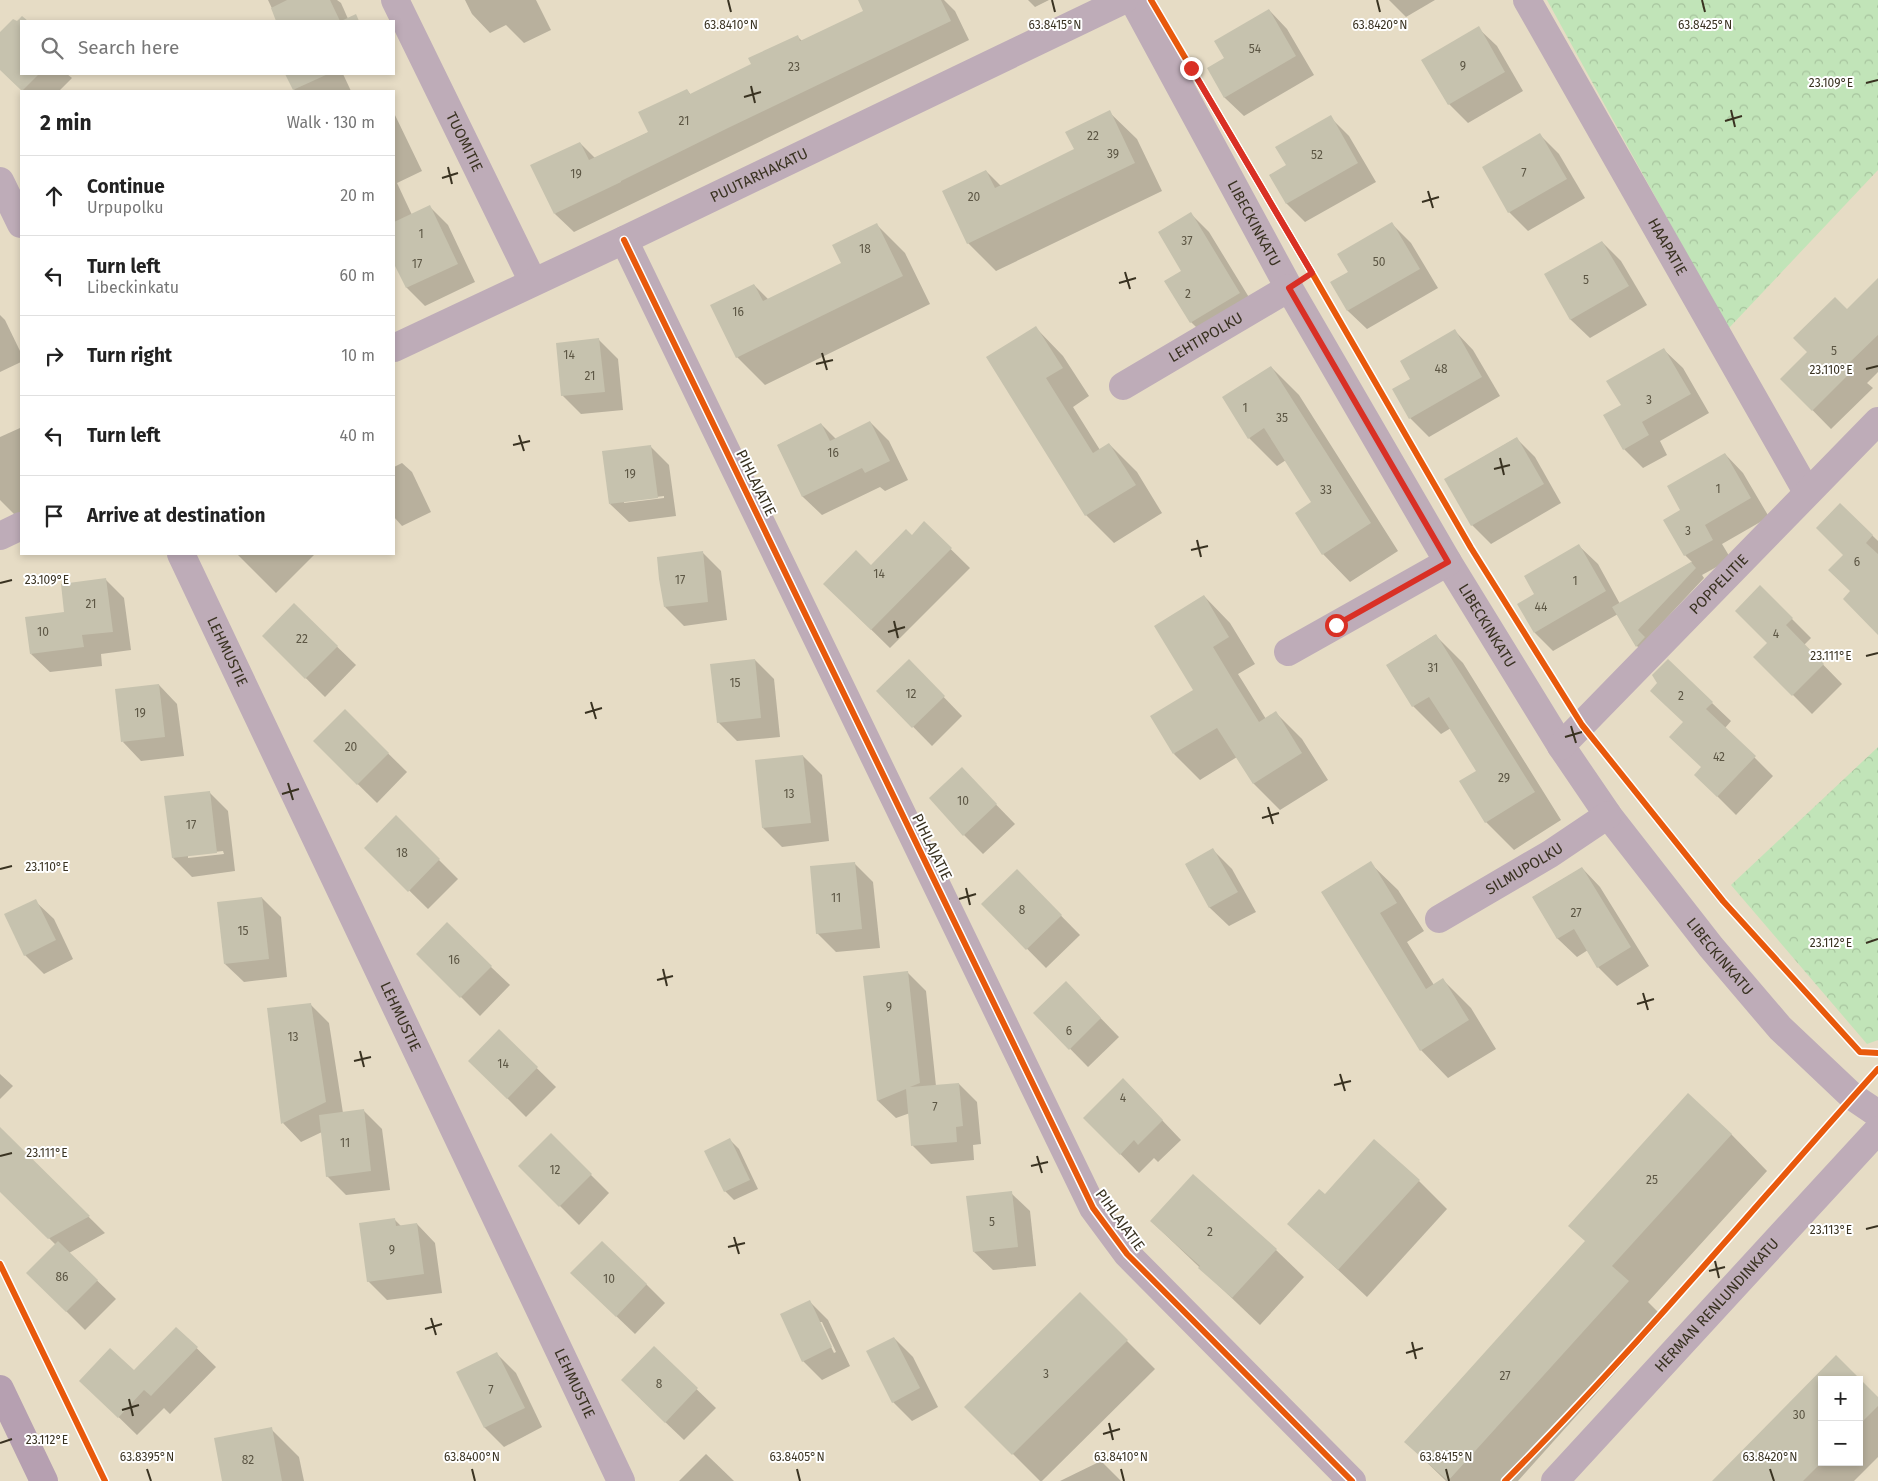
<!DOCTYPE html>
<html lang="en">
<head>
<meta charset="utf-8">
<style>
  body { margin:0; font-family:"Fira Sans",sans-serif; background:#f6f6f6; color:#222 }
  .controls { position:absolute; right:15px; bottom:15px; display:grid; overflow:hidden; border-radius:0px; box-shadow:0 2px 8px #0003 }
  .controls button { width:45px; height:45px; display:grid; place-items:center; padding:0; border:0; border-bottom:1px solid #e0e0e0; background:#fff; color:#222; font:25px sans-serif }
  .stop { position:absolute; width:15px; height:15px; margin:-11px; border:4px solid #d93025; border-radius:50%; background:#fff }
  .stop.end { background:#d93025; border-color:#fff; box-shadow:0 1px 5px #0008 }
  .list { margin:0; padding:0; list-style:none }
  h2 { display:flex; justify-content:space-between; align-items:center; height:65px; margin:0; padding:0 20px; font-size:21px }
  h2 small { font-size:16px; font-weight:400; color:#767676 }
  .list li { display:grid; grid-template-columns:32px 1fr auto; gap:15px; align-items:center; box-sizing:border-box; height:80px; padding:0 20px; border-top:1px solid #e0e0e0 }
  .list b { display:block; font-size:19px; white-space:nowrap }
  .list p { margin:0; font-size:16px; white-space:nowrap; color:#767676 }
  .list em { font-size:16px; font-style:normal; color:#767676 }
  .icon { flex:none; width:28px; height:28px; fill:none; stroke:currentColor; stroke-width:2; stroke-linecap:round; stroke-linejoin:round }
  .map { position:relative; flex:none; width:1878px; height:1481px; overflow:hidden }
  .search { position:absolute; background:#fff; box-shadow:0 2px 8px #0003; left:20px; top:20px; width:375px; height:55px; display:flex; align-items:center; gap:12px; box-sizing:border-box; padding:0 18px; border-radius:0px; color:#767676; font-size:19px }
  .panel { position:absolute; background:#fff; box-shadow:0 2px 8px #0003; left:20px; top:90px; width:375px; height:465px; border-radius:0px }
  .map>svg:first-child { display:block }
  .park { fill:url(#park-crowns) }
  .shadow { fill:#0003; fill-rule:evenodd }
  .building { fill:#c6c2ae }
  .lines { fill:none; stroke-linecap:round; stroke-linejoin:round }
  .minor { stroke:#beacb8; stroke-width:28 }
  .tertiary { stroke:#beacb8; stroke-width:28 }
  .secondary { stroke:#b6a0b1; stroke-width:28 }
  .cycleway-casing { stroke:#fff; stroke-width:9 }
  .cycleway { stroke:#e8590c; stroke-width:6 }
  .route { stroke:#d93025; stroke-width:6 }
  .ticks { fill:none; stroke:#393221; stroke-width:2 }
  .labels { text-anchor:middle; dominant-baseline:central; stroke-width:4; stroke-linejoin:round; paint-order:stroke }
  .number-label { font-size:12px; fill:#5c5644 }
  .street-label { font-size:15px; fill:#393221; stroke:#fff }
  .ticks-label { font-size:12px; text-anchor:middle; fill:#393221; stroke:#fff; stroke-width:4; stroke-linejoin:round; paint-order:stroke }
</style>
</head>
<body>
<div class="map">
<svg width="1878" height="1481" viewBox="0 0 1878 1481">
  <defs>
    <pattern id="park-crowns" width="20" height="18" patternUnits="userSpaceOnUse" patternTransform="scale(1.25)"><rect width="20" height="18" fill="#c1e4b8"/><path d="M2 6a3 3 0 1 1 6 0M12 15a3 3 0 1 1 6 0" fill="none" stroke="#a7c49e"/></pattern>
  </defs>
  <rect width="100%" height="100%" fill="#e6dcc5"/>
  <g class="park">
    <polygon points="1547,0 1878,0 1878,170 1728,329"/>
    <polygon points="1878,747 1878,1040 1867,1044 1731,885"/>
  </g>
  <g class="shadow">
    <polygon points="268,0 337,0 341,3 349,21 278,21"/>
    <polygon points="465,0 536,0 551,30 524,43 506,25 490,33 472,14"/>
    <polygon points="872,0 944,0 955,11 969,40 574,232 555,214 580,143 595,158 649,132 687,90 691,95 753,65 798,37 802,41 865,12"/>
    <polygon points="1028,0 1049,0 1035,7"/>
    <polygon points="1389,0 1435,0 1406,17"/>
    <polygon points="1269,10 1287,29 1314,75 1244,116 1225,98 1209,69 1226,59"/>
    <polygon points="13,20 21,28 21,74 67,74 72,78 59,91 23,91 0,69 0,34"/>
    <polygon points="1478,28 1497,46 1523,91 1468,123 1449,104"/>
    <polygon points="286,74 343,74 351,91 295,91"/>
    <polygon points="1109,112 1137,139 1162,191 996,271 968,243 986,171 1001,186 1076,150"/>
    <polygon points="394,113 422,171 397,183 412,215 430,207 448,225 475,282 425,306 407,288 394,261"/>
    <polygon points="1330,117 1349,136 1376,182 1305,222 1287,204 1270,175 1288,165"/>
    <polygon points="1540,135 1559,154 1585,198 1528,231 1509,212"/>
    <polygon points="1191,214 1209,232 1258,312 1210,341 1191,322 1166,281 1183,271"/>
    <polygon points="1392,224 1411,243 1438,288 1367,329 1348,311 1332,282 1349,272"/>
    <polygon points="877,225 905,253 930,304 765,385 737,357 754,285 769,300 843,263"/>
    <polygon points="1602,242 1621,261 1647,305 1590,338 1571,320 1546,275"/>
    <polygon points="1878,279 1878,372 1867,383 1873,388 1831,429 1782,379"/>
    <polygon points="0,315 5,320 21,353 21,362 0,372"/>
    <polygon points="1036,328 1063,356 1089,396 1073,407 1100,450 1109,444 1137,472 1162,513 1114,543 1086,515 988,358"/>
    <polygon points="1455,331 1473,350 1500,396 1429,437 1410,418 1411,379"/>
    <polygon points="599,340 618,359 623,410 581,414 562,395"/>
    <polygon points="1664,350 1683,368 1709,413 1660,441 1667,455 1643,468 1624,449 1605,416 1622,406"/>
    <polygon points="1271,367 1299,395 1398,551 1350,582 1323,554 1313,503 1286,460 1277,466 1249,438"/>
    <polygon points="870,422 889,441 908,480 885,491 880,487 822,515 803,497 778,445 821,424 836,439"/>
    <polygon points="20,428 21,430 21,512 15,515 0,500 0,437"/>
    <polygon points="1516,438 1535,457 1561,503 1491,544 1472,525 1446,479"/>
    <path d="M650 446 669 465 676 516 629 522 610 504ZM664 496V498L624 503V501Z"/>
    <polygon points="1725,454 1743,473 1769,517 1722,544 1731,559 1702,575 1704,578 1646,640 1646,655 1637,646 1618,614 1553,651 1535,633 1536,594 1579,546 1598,564 1620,604 1692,562 1685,555 1665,520 1682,510"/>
    <polygon points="402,463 412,472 431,512 402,526 394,517 394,467"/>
    <polygon points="1840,504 1878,541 1878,633 1852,592 1845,555"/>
    <polygon points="924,523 970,568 890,648 844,603 871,567 912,536"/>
    <polygon points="702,552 721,571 727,620 684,626 665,607"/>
    <polygon points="237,554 315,554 276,593"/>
    <polygon points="105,579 124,598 131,650 101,654 102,666 50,672 31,654"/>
    <polygon points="1760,587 1811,638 1804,645 1842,684 1812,714 1755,657 1768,643"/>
    <polygon points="1204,596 1230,623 1255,664 1238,674 1266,719 1276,713 1302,739 1328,780 1280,810 1254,784 1237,757 1200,780 1174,754 1195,691"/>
    <polygon points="294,605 356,665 325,697 263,636"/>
    <polygon points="1435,635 1463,663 1561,820 1514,850 1486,822 1477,771 1451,728 1441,734 1413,706 1388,665"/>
    <polygon points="755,660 774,679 780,737 737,741 718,722"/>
    <polygon points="909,661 962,716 932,746 878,691"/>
    <polygon points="159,685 177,704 184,756 141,761 123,742"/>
    <polygon points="1712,703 1731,721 1725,728 1773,776 1736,815 1714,793 1685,723"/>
    <polygon points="345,711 407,772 377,803 314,741"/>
    <polygon points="803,756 822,775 829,841 782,847 763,828"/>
    <polygon points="980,788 1015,824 983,854 964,835"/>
    <path d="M209 792 228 811 235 871 192 877 173 858ZM223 851 224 854 188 858V855Z"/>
    <polygon points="396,817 458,879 428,909 366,848"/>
    <polygon points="1213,850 1232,869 1256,912 1229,926 1210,908 1186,865"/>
    <polygon points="854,863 873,882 880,948 836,952 817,933"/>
    <polygon points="1370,863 1398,890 1424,931 1407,942 1434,985 1443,980 1471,1008 1496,1049 1448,1078 1421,1050 1323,892"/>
    <polygon points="1582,868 1600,887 1649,966 1617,986 1598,967 1588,950 1577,957 1558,939 1533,897"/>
    <polygon points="1017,871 1080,935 1046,968 983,904"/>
    <polygon points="262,898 281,917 287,977 244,982 225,964"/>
    <polygon points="35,901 54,919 73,959 44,974 25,955"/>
    <polygon points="418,954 491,967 510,985 480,1016"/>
    <polygon points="908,973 926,991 936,1086 959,1084 977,1102 981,1144 973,1145 974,1160 931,1164 913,1146 910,1113 896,1118 878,1101"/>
    <polygon points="1084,1001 1119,1037 1088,1067 1035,1013"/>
    <polygon points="310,1004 329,1023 343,1113 363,1110 382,1129 390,1190 346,1195 327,1176 322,1132 301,1142 283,1123"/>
    <polygon points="499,1031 556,1087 526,1117 470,1061"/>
    <polygon points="0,1074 13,1086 0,1099"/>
    <polygon points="1142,1099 1181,1140 1158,1162 1154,1158 1139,1173 1085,1118"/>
    <polygon points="1731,1134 1767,1171 1648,1302 1664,1318 1518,1481 1446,1481 1406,1442 1586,1242"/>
    <polygon points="551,1135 609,1193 579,1225 520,1166"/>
    <polygon points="7,1136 105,1233 69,1253 116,1299 85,1330 28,1273 56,1245 0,1190 0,1143"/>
    <polygon points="730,1140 739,1149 758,1189 734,1200 725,1191"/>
    <polygon points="1419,1181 1447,1209 1367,1297 1289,1224 1325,1196"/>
    <polygon points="1011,1193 1030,1211 1036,1266 993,1270 974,1252"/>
    <polygon points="395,1220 401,1226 417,1224 435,1243 442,1293 387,1300 368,1281"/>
    <polygon points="1151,1221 1276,1250 1304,1277 1260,1325"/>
    <polygon points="646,1284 665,1303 635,1334 591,1292"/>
    <polygon points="1080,1294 1155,1369 1042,1481 1040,1481 966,1407"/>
    <path d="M810 1302 828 1320 850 1366 822 1380 803 1361ZM819 1322H822L836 1352 834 1353Z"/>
    <polygon points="176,1328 216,1367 170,1414 164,1408 137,1435 100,1399 134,1372"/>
    <polygon points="894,1338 913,1357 938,1407 912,1421 893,1402"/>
    <polygon points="654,1348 716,1408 684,1440 641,1399"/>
    <polygon points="497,1354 516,1373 542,1427 504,1447 485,1428 458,1373"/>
    <polygon points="1822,1380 1822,1462 1859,1462 1859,1380 1878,1399 1878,1457 1854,1481 1713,1481"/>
    <polygon points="271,1429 299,1457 304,1481 224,1481"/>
    <polygon points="706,1454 734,1481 679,1481"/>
    <polygon points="1101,1461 1121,1481 1060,1481"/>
  </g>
  <g class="building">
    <polygon points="287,0 330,0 340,21 276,21 271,8"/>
    <polygon points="858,0 941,0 951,21 728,128 621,181 621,182 554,214 530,165 580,142 589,160 648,132 638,112 687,89 690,94 751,64 748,58 798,35 800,41 863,11"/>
    <polygon points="1269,9 1296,56 1224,98 1207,68 1224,58 1214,41"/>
    <polygon points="356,14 359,21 341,21"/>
    <polygon points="22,16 28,21 21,21 21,74 39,74 22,91 0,70 0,32 13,19 17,21"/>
    <polygon points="1479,26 1505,72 1448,105 1421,60"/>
    <polygon points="285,74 328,74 293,90"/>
    <polygon points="1110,110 1135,163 967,244 942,191 986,170 995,188 1074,149 1065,132"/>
    <polygon points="1331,115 1358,163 1286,204 1269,175 1286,165 1275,147"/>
    <polygon points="1540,133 1567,179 1508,213 1482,167"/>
    <polygon points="430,205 458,264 406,288 394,264 394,222"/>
    <polygon points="1191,212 1240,293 1190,323 1164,281 1181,271 1158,232"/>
    <polygon points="1392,222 1420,269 1347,311 1330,282 1348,272 1337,254"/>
    <polygon points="877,223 903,276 736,358 710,305 754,284 763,301 841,263 832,245"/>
    <polygon points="1602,241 1629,286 1570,320 1544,274"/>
    <polygon points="1878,278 1878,335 1849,363 1855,368 1812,411 1780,379 1807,352 1793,338 1835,297 1847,309"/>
    <polygon points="1036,326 1063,368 1046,378 1093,453 1109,443 1136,485 1085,516 986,357"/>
    <polygon points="1455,329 1482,377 1409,419 1392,389 1410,379 1400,361"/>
    <polygon points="599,338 605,392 561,396 556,343"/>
    <polygon points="1664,348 1691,394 1642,422 1649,435 1623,450 1603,415 1621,405 1606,381"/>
    <polygon points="1271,366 1371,523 1322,555 1295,513 1311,502 1264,428 1248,439 1222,397"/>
    <polygon points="870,421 890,461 865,473 862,468 802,497 777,445 821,423 830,441"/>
    <polygon points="1517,437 1544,484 1471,526 1444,479"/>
    <polygon points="651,445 658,498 609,504 602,451"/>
    <polygon points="1725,453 1751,498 1705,525 1713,540 1684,556 1663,520 1680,510 1667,486"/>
    <polygon points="1840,503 1873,535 1866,543 1878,554 1878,635 1843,599 1850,591 1828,570 1843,555 1816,528"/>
    <polygon points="924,521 952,548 871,630 823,584 856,550 871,565 906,529 912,535"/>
    <polygon points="1579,544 1606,591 1534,633 1517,604 1534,594 1524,576"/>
    <polygon points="703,551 708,602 664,607 659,579 657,557"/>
    <polygon points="1691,562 1696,568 1638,630 1645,637 1636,647 1612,607"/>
    <polygon points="106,578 113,632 82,635 84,647 30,654 25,617 64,612 61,584"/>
    <polygon points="1760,585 1793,618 1786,625 1824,664 1792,696 1753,657 1767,643 1735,611"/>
    <polygon points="1204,595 1229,637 1213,647 1236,685 1259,722 1276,711 1302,753 1253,784 1217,728 1173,754 1150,716 1193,690 1154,626"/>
    <polygon points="294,603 338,646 305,679 262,636"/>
    <polygon points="1436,634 1535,792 1485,823 1459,781 1476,771 1453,734 1429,697 1412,707 1386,665"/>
    <polygon points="755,659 761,718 717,723 710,664"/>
    <polygon points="909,659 945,696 912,728 876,691"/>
    <polygon points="1668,659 1713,702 1706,709 1756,756 1717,797 1694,775 1701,767 1669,737 1683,722 1650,691 1657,683 1652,675"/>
    <polygon points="159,684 165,737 121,742 115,689"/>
    <polygon points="345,709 389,753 357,785 313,741"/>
    <polygon points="803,755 811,823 762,828 755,760"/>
    <polygon points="962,767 997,804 963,836 929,798"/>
    <polygon points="210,791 217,853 172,858 164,796"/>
    <polygon points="396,815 440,859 408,892 364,848"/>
    <polygon points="1213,848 1238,892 1209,908 1185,864"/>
    <polygon points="1371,861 1397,903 1380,913 1426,989 1443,978 1469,1020 1420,1051 1321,892"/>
    <polygon points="855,862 862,929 816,934 810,866"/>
    <polygon points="1582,867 1631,947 1597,968 1574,929 1557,939 1532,897"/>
    <polygon points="1017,869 1062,915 1026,950 981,904"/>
    <polygon points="262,897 269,959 224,964 217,902"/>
    <polygon points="36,899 56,940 24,956 4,914"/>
    <polygon points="447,922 492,966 460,998 416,954"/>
    <polygon points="908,971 920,1083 910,1087 959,1083 963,1126 956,1127 957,1142 911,1146 906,1089 877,1101 863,976"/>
    <polygon points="1066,981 1101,1018 1069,1050 1033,1013"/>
    <polygon points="311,1003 326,1102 281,1124 267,1008"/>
    <polygon points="499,1029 538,1067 507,1099 468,1061"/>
    <polygon points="1123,1078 1163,1120 1138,1145 1134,1140 1120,1155 1083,1118"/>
    <polygon points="1688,1093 1732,1134 1612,1266 1629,1281 1448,1481 1404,1442 1585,1241 1568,1226"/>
    <polygon points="364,1109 371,1171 326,1177 319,1115"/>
    <polygon points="0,1127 90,1216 48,1239 0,1192"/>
    <polygon points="551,1133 592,1174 559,1207 518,1166"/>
    <polygon points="730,1138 750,1180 724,1192 704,1151"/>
    <polygon points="1374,1139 1420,1180 1338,1270 1287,1224 1319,1189 1325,1194"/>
    <polygon points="1193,1174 1277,1249 1232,1298 1198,1268 1200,1266 1150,1221"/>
    <polygon points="1012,1191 1018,1247 973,1252 966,1196"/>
    <polygon points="395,1218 396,1226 417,1223 424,1274 367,1282 359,1223"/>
    <polygon points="58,1241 98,1280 66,1312 26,1273"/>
    <polygon points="602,1241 647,1284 616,1317 570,1273"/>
    <polygon points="1080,1292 1128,1340 1012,1455 964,1407"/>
    <polygon points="810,1300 832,1347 802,1362 780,1314"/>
    <polygon points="176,1327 198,1347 151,1396 144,1390 118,1418 79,1381 110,1348 134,1370"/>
    <polygon points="894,1337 920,1388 892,1403 866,1351"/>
    <polygon points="654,1346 698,1388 665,1423 621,1380"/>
    <polygon points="497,1352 525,1408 484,1428 456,1372"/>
    <polygon points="1836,1355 1878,1397 1878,1406 1859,1425 1859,1380 1822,1380 1822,1462 1803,1481 1712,1481"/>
    <polygon points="272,1427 282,1481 222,1481 214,1438"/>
  </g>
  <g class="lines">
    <g class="minor">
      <path id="s1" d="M395 0 533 282"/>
      <path id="s2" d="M1133 0 1289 288 1448 562 1561 746 1608 815 1711 947 1780 1028 1853 1097 1878 1114"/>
      <path id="s3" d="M1527 0 1807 492"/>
      <polyline points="0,181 21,224"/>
      <polyline points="624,240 1093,1208 1127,1254 1352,1481"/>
      <path id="s4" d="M394 348 624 240 1124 0"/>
      <path id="s5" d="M1123 386 1289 288"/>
      <polyline points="0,536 21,526"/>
      <path id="s6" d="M181 554 621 1481"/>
      <polyline points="1288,652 1448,562"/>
      <path id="s7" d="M1561 746 1878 421"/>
      <path id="s8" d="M1439 919 1550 854 1608 815"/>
    </g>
    <path class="tertiary" id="s9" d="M1555 1481 1878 1130"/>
    <polyline class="secondary" points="0,1389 44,1481"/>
    <g class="cycleway-casing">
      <g id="cycleway">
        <polyline points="1151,0 1312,273 1471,548 1582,725 1723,901 1860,1052 1878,1053"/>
        <polyline points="624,240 1093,1208 1127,1254 1352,1481"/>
        <polyline points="0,1264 105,1481"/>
        <path d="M1505 1481C1636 1349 1754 1207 1878 1069"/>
      </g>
    </g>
    <use href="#cycleway" class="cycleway"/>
  </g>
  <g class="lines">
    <polyline class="route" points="1191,68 1312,273 1289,288 1448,562 1336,625"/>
  </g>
  <path class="ticks" d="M728 0 731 12M1052 0 1055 12M1377 0 1380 12M1702 0 1705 12M1866 83 1878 80M751 86 755 103M744 97 761 92M1731 110 1735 127M1725 121 1742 116M448 167 452 184M442 178 458 173M1428 191 1433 208M1422 202 1439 197M1125 272 1130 289M1119 283 1136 278M822 353 827 370M816 364 833 360M1866 369 1878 366M519 435 524 451M513 445 530 441M1500 458 1504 475M1494 469 1510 465M1197 540 1201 557M1191 550 1208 546M0 583 12 580M894 621 898 638M888 632 905 627M1866 656 1878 653M591 702 596 719M585 713 602 708M1571 726 1576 743M1565 737 1582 732M288 783 293 800M282 794 299 789M1268 807 1273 824M1262 818 1279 813M0 869 12 866M966 888 970 905M959 899 976 894M1866 943 1878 939M663 969 667 986M657 980 673 976M1643 993 1648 1010M1637 1004 1654 999M360 1051 364 1067M354 1061 371 1057M1340 1074 1345 1091M1334 1085 1351 1081M0 1156 12 1153M1037 1156 1042 1173M1031 1166 1048 1162M1866 1229 1878 1226M734 1237 739 1254M728 1247 745 1243M1715 1261 1719 1278M1709 1271 1725 1267M431 1318 436 1335M425 1329 442 1324M1412 1342 1416 1359M1406 1353 1423 1348M129 1399 133 1416M122 1410 139 1405M1109 1423 1113 1440M1103 1434 1120 1429M0 1443 12 1439M147 1469 151 1481M472 1469 475 1481M797 1469 800 1481M1121 1469 1124 1481M1446 1469 1449 1481M1770 1469 1774 1481"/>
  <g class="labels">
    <g class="number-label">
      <text x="1255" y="49">54</text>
      <text x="1463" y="66">9</text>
      <text x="794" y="67">23</text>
      <text x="684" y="121">21</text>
      <text x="1093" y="136">22</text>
      <text x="1113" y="154">39</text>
      <text x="1317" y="155">52</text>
      <text x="1524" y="173">7</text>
      <text x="576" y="174">19</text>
      <text x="974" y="197">20</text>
      <text x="421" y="234">1</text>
      <text x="1187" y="241">37</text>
      <text x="865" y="249">18</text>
      <text x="1379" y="262">50</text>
      <text x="417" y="264">17</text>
      <text x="1586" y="280">5</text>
      <text x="1188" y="294">2</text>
      <text x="738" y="312">16</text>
      <text x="1834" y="351">5</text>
      <text x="569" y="355">14</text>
      <text x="1441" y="369">48</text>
      <text x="590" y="376">21</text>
      <text x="1649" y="400">3</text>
      <text x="1245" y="408">1</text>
      <text x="1282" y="418">35</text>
      <text x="833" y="453">16</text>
      <text x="630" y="474">19</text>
      <text x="1718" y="489">1</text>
      <text x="1326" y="490">33</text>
      <text x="1688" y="531">3</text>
      <text x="1857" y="562">6</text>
      <text x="879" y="574">14</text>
      <text x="680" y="580">17</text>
      <text x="1575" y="581">1</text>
      <text x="91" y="604">21</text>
      <text x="1541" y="607">44</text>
      <text x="43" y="632">10</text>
      <text x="1776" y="634">4</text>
      <text x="302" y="639">22</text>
      <text x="1433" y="668">31</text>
      <text x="735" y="683">15</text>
      <text x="911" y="694">12</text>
      <text x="1681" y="696">2</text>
      <text x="140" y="713">19</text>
      <text x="351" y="747">20</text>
      <text x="1719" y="757">42</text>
      <text x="1504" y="778">29</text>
      <text x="789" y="794">13</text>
      <text x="963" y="801">10</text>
      <text x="191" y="825">17</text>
      <text x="402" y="853">18</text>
      <text x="836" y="898">11</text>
      <text x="1022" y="910">8</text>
      <text x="1576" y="913">27</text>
      <text x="243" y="931">15</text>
      <text x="454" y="960">16</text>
      <text x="889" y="1007">9</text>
      <text x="1069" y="1031">6</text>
      <text x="293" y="1037">13</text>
      <text x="503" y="1064">14</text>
      <text x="1123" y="1098">4</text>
      <text x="935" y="1107">7</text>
      <text x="345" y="1143">11</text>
      <text x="555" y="1170">12</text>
      <text x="1652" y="1180">25</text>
      <text x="992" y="1222">5</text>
      <text x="1210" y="1232">2</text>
      <text x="392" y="1250">9</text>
      <text x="62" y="1277">86</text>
      <text x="609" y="1279">10</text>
      <text x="1046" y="1374">3</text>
      <text x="1505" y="1376">27</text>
      <text x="659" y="1384">8</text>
      <text x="491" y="1390">7</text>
      <text x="1799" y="1415">30</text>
      <text x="248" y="1460">82</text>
    </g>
    <g class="street-label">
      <text stroke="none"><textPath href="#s1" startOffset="158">TUOMITIE</textPath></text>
      <text stroke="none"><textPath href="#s4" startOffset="404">PUUTARHAKATU</textPath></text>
      <text stroke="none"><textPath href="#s2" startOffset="254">LIBECKINKATU</textPath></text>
      <text stroke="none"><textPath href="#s3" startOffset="284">HAAPATIE</textPath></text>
      <text stroke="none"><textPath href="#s5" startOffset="96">LEHTIPOLKU</textPath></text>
      <text transform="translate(756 483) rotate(64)">PIHLAJATIE</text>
      <text stroke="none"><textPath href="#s7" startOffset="226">POPPELITIE</textPath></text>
      <text stroke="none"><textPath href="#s2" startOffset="719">LIBECKINKATU</textPath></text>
      <text stroke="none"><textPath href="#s6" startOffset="108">LEHMUSTIE</textPath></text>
      <text transform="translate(932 847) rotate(64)">PIHLAJATIE</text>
      <text stroke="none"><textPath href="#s8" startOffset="99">SILMUPOLKU</textPath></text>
      <text stroke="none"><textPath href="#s2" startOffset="1124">LIBECKINKATU</textPath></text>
      <text stroke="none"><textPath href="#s6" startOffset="512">LEHMUSTIE</textPath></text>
      <text transform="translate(1120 1220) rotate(54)">PIHLAJATIE</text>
      <text stroke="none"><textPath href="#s9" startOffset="239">HERMAN RENLUNDINKATU</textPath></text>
      <text stroke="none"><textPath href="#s6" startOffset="918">LEHMUSTIE</textPath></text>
    </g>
  </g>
  <g class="ticks-label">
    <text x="731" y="29">63.8410°N</text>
    <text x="1055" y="29">63.8415°N</text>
    <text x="1380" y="29">63.8420°N</text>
    <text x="1705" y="29">63.8425°N</text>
    <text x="1831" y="87">23.109°E</text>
    <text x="1831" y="374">23.110°E</text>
    <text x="47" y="584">23.109°E</text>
    <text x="1831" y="660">23.111°E</text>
    <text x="47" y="871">23.110°E</text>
    <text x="1831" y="947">23.112°E</text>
    <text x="47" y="1157">23.111°E</text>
    <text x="1831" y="1234">23.113°E</text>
    <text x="47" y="1444">23.112°E</text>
    <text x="147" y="1461">63.8395°N</text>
    <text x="472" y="1461">63.8400°N</text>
    <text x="797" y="1461">63.8405°N</text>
    <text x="1121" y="1461">63.8410°N</text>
    <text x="1446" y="1461">63.8415°N</text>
    <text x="1770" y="1461">63.8420°N</text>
  </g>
</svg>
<div class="controls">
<button>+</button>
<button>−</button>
</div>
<div class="stop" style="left:1336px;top:625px"></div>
<div class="stop end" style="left:1191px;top:68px"></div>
<div class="search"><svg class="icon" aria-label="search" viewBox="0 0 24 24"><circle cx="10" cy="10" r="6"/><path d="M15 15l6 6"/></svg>Search here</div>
<section class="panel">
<h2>2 min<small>Walk · 130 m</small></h2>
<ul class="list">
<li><svg class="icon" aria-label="ahead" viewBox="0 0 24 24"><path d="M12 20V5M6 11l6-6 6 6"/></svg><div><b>Continue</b><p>Urpupolku</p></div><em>20 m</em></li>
<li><svg class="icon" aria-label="left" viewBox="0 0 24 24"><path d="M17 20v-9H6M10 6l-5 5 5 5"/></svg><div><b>Turn left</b><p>Libeckinkatu</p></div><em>60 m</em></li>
<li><svg class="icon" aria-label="right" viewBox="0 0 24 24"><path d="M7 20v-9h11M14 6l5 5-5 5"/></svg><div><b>Turn right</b></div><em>10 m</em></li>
<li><svg class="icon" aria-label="left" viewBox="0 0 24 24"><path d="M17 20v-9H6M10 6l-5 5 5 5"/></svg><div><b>Turn left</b></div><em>40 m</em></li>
<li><svg class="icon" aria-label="arrive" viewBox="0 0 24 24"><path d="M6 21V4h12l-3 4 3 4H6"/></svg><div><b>Arrive at destination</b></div></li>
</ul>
</section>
</div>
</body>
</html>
